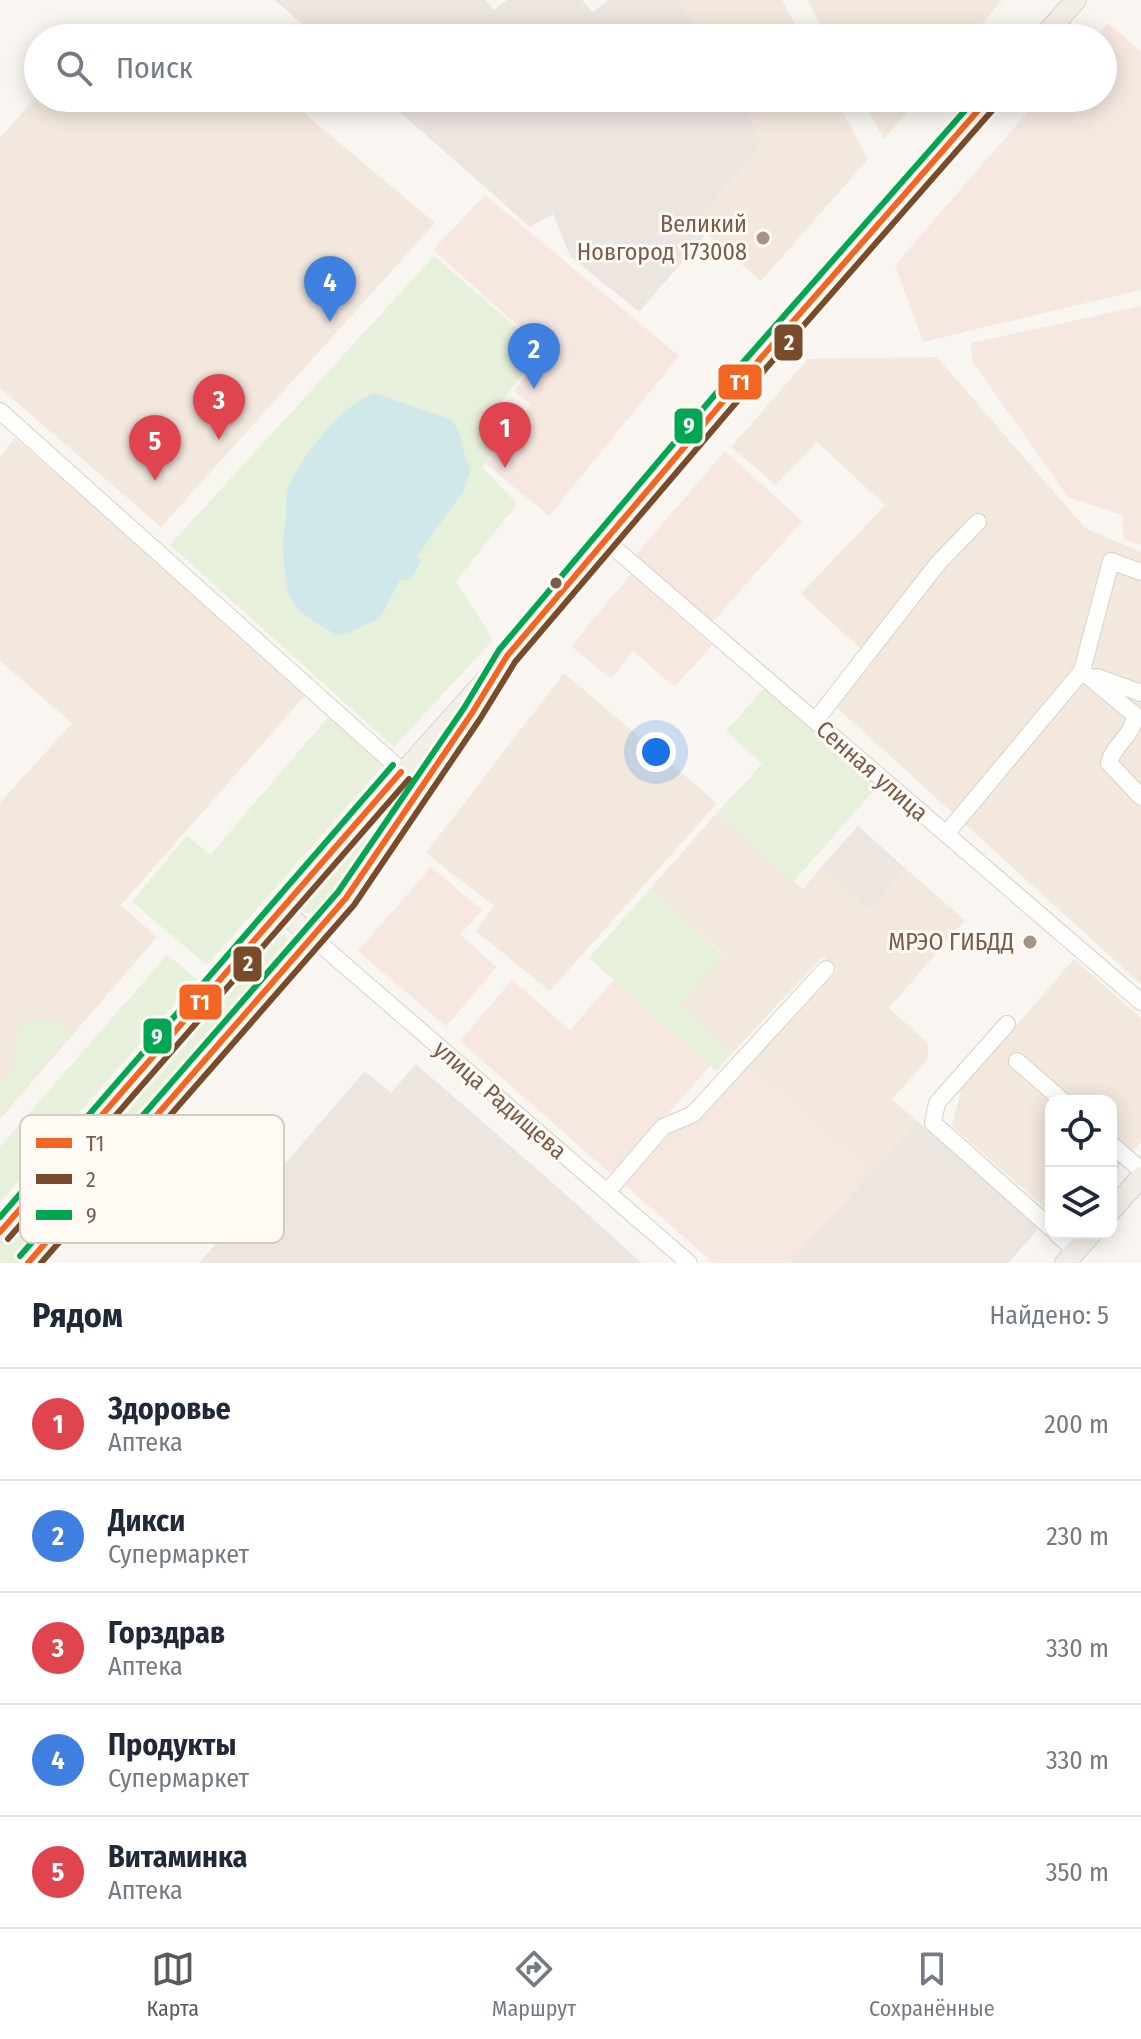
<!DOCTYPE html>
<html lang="ru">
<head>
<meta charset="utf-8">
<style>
  body { margin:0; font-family:"Fira Sans Condensed",sans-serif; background:#f2f2f3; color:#1f2937 }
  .controls { position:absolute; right:24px; bottom:24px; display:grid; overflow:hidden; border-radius:16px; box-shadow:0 4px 20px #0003 }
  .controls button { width:72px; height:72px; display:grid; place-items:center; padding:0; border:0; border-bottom:2px solid #e0e1e3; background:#fff; color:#1f2937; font:40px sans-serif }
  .you { position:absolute; left:656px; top:752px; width:28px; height:28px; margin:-20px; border:6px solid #fff; border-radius:50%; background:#1a73e8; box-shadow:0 0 0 12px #1a73e833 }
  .badge { display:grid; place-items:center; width:52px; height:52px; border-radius:50%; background:#5c585b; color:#fff; font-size:26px; font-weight:700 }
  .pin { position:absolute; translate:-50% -66px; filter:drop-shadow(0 2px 4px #0008) }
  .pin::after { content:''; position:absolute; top:42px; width:28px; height:24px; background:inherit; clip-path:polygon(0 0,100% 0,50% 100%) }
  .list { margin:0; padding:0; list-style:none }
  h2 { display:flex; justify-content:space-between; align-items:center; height:104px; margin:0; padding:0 32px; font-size:34px }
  h2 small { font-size:26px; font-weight:400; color:#747a83 }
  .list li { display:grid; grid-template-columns:52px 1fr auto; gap:24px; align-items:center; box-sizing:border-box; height:112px; padding:0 32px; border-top:2px solid #e0e1e3 }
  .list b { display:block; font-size:30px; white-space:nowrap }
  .list p { margin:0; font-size:26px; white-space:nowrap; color:#747a83 }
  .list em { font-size:26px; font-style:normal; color:#747a83 }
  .icon { flex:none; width:44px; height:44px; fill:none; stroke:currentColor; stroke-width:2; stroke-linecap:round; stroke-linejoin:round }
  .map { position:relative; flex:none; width:1141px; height:1263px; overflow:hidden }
  .search { position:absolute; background:#fff; box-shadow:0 4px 20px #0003; left:24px; right:24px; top:24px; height:88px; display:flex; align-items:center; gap:20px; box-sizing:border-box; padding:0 28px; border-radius:44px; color:#747a83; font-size:30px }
  .sheet { height:664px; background:#fff }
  nav { display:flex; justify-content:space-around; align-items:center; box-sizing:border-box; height:112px; border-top:2px solid #e0e1e3; background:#fff; font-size:22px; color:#747a83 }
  nav a { display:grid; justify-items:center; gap:4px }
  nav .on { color:#5c585b }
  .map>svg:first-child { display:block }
  .residential { fill:#f2e8de }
  .commercial { fill:#f6e8e1 }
  .industrial { fill:#ede5e0 }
  .green { fill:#e7f0db }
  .water { fill:#d0e8ea }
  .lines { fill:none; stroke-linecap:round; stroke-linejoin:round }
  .minor-casing { stroke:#d7d1cb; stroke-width:18 }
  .major-casing { stroke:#dad1cc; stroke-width:22 }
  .minor { stroke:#fefefd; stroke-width:16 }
  .major { stroke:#f3eee8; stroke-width:20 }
  .bus-1-casing { stroke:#fffaf3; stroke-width:12 }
  .bus-2-casing { stroke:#fffaf3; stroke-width:12 }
  .bus-3-casing { stroke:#fffaf3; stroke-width:12 }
  .bus-1 { stroke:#f26522; stroke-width:6 }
  .bus-2 { stroke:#7a4b2a; stroke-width:6 }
  .bus-3 { stroke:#00a651; stroke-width:6 }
  .poi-dot { fill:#a69286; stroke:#fffaf3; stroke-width:3 }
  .bus-dot { fill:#7a5c4d; stroke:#fffaf3; stroke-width:3 }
  .labels { text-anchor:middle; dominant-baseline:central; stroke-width:6; stroke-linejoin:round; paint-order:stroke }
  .poi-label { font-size:24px; fill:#7a5c4d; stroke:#fffaf3; text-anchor:end }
  .street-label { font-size:24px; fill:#7a5c4d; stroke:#fffaf3 }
  .key { fill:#fffaf3; stroke:#d7cbc1; stroke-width:2 }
  .key-label { font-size:22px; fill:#7a5c4d }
  .line-badge { stroke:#fffaf3; stroke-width:3 }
  .badge-label { font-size:22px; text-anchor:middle; font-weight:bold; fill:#fff }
</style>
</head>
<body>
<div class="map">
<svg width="1141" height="1263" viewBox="0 0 1141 1263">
  <rect width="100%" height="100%" fill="#f9f5f0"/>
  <g class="residential">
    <polygon points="677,0 782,0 802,38 706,38"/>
    <polygon points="807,0 1002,0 970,38 828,38"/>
    <polygon points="38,94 38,98 101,98 153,103 158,98 286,98 435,223 161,527 0,388 0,138"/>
    <polygon points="743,98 835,98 868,159 761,281 693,222 761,146"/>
    <polygon points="861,98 919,98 884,139"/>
    <polygon points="937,357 1085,528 1141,552 1141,984 836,707 874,661 801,594 885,505 817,442 776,485 731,447 808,359"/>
    <polygon points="15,438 308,692 121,905 157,937 0,1119 0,803 72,723 0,661 0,457"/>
    <polygon points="564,673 717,803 550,991 476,931 494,906 426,853"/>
    <polygon points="716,814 803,889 820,868 870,910 906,869 965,920 889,1008 928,1043 928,1059 892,1099 917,1121 871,1172 749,1064 837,971 823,956 733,1052 680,1005 724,955 650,889"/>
    <polygon points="1074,959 1141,1018 1141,1142 1111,1176 1111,1101 1051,1101 1051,1213 952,1126 961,1089"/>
  </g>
  <g class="commercial">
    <polygon points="1107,23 1141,51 1141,290 923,342 895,265 1040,98 1103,98 1103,38 1094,38"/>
    <polygon points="485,195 679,356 549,516 486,464 531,405 514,391 546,351 433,250"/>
    <polygon points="1141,306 1141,545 1124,539 1122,515 1068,497 972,361 971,343"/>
    <polygon points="725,451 802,521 710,625 636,555"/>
    <polygon points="631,574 712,645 675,687 633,651 611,679 571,646"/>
    <polygon points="431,867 482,910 460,935 497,967 446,1026 358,951"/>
    <polygon points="512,980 570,1030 614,980 711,1065 613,1176 460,1041"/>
    <polygon points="749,1064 871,1172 789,1263 713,1263 624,1184 676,1126"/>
  </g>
  <g class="industrial">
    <polygon points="275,0 485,0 494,10 507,0 582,0 593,12 608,0 677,0 706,38 318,38"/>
    <polygon points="384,98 743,98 761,146 694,222 706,234 639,312 570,256 553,214 530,227"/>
    <polygon points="858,826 906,869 870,910 820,868"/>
    <polygon points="416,1064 546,1177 642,1263 199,1263 365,1071 391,1093"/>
    <polygon points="917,1121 1039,1228 1008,1263 789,1263"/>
  </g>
  <g class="green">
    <polygon points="434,256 542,350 500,403 501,413 513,427 482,467 517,504 456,581 493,640 394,747 170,545"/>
    <polygon points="766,686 878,786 793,882 716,814 762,764 726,731"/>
    <polygon points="329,716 383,766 207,965 132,902 187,835 210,855"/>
    <polygon points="456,720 346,885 322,913 316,916 304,912 299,902"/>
    <polygon points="650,889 724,956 680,1005 733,1052 716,1071 589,958"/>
    <polygon points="267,933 286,935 291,953 18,1263 0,1263 0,1239"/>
    <polygon points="167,955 197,979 0,1202 0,1147"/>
    <polygon points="45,1018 55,1020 71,1033 0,1115 0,1082 13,1069 18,1027 28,1019"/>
  </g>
  <path class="water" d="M374 393 450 419C465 433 460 452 471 469L464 490 417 556 421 561 410 580H400L380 618 351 632 337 635C322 626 302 617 293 602 281 581 282 540 286 517 287 509 285 500 287 493 296 461 343 404 374 393Z"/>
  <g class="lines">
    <g class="minor-casing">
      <g id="minor">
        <polyline points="0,411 402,771"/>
        <polyline points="604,539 1141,1002"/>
        <path d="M1082 671 1135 715C1134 735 1113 745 1109 763L1141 797"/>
        <polyline points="1097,677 1141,693"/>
        <polyline points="815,721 939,562 978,522"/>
        <polyline points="946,834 1082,671 1111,561 1141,572"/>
        <polyline points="312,937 689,1263"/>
        <polyline points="1007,1024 937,1103 933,1123 1051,1228"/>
        <polyline points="1017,1061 1063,1101"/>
        <polyline points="1111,1144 1141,1170"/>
        <polyline points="607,1192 663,1127 693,1114 826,969"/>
        <polyline points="1056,1233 1076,1251"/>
      </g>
    </g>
    <g class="major-casing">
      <g id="major">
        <polyline points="1042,38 1076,0"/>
        <polyline points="281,909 312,937"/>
        <polyline points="1111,1211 1141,1177"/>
        <polyline points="0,1232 216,983 507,656 732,391 989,98"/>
        <polyline points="28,1263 346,898 480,701"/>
        <polyline points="1065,1263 1092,1233"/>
      </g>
    </g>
    <use href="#minor" class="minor"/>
    <use href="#major" class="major"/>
    <g class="bus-1-casing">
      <g id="bus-1">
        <polyline points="0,1232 401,772"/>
        <polyline points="28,1263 346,898 472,713 507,656 732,391 989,98"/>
      </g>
    </g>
    <g class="bus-2-casing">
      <g id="bus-2">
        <polyline points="8,1239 409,779"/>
        <polyline points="41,1263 354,905 480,719 515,662 740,398 997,105"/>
      </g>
    </g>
    <g class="bus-3-casing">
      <g id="bus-3">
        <polyline points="0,1217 393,765"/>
        <polyline points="20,1256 338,892 464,708 499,650 724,384 976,98"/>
      </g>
    </g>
    <use href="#bus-1" class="bus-1"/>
    <use href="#bus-2" class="bus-2"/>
    <use href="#bus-3" class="bus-3"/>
  </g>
  <g class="poi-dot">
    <circle cx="763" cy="238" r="8"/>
    <circle cx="1030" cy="942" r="8"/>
  </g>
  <circle class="bus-dot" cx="556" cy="583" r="7"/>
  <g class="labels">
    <g class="poi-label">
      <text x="747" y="224">Великий<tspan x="747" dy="28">Новгород 173008</tspan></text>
      <text x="1014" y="942">МРЭО ГИБДД</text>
    </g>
    <g class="street-label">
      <text transform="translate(872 771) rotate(41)">Сенная улица</text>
      <text transform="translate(500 1100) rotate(41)">улица Радищева</text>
    </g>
  </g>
  <rect x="20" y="1115" width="264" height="128" rx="12" class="key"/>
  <rect x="36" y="1138" width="36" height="10" fill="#f26522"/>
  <rect x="36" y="1174" width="36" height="10" fill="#7a4b2a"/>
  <rect x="36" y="1210" width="36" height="10" fill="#00a651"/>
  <g class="key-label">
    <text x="86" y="1151">Т1</text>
    <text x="86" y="1187">2</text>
    <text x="86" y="1223">9</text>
  </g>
  <g class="line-badge">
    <rect x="773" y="323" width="31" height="39" rx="8" fill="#7a4b2a"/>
    <rect x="717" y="363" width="46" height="38" rx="8" fill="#f26522"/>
    <rect x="673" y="407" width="31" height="38" rx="8" fill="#00a651"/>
    <rect x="232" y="945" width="31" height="38" rx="8" fill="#7a4b2a"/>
    <rect x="178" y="983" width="45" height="38" rx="8" fill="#f26522"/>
    <rect x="142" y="1017" width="31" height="38" rx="8" fill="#00a651"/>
  </g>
  <g class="badge-label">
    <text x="789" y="350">2</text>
    <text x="740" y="390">Т1</text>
    <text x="689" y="433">9</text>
    <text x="248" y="971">2</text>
    <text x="200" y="1010">Т1</text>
    <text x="157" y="1044">9</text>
  </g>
</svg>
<div class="controls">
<button><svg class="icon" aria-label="locate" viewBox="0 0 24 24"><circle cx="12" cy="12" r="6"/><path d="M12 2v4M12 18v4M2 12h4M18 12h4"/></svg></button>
<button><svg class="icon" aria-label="layers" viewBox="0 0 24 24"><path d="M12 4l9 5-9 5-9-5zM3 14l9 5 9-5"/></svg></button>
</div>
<div class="you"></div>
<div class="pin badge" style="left:505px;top:468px;background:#e0444e">1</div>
<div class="pin badge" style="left:534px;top:389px;background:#3f7fe0">2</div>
<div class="pin badge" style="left:219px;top:440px;background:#e0444e">3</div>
<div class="pin badge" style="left:330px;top:322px;background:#3f7fe0">4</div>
<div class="pin badge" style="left:155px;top:481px;background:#e0444e">5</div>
<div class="search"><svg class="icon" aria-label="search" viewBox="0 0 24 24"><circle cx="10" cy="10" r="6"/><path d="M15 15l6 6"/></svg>Поиск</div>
</div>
<section class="sheet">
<h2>Рядом<small>Найдено: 5</small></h2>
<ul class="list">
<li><span class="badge" style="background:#e0444e">1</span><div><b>Здоровье</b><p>Аптека</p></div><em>200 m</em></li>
<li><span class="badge" style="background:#3f7fe0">2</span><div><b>Дикси</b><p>Супермаркет</p></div><em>230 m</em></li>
<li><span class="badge" style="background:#e0444e">3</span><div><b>Горздрав</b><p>Аптека</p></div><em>330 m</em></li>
<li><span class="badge" style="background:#3f7fe0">4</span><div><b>Продукты</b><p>Супермаркет</p></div><em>330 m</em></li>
<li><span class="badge" style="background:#e0444e">5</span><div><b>Витаминка</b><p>Аптека</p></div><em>350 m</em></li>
</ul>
</section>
<nav>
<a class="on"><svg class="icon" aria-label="map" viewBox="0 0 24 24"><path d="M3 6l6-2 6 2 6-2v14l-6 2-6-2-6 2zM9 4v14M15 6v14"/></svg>Карта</a>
<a><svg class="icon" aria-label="directions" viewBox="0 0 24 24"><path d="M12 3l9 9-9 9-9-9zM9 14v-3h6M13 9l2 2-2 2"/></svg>Маршрут</a>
<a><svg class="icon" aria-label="saved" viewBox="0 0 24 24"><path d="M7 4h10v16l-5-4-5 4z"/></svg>Сохранённые</a>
</nav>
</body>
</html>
